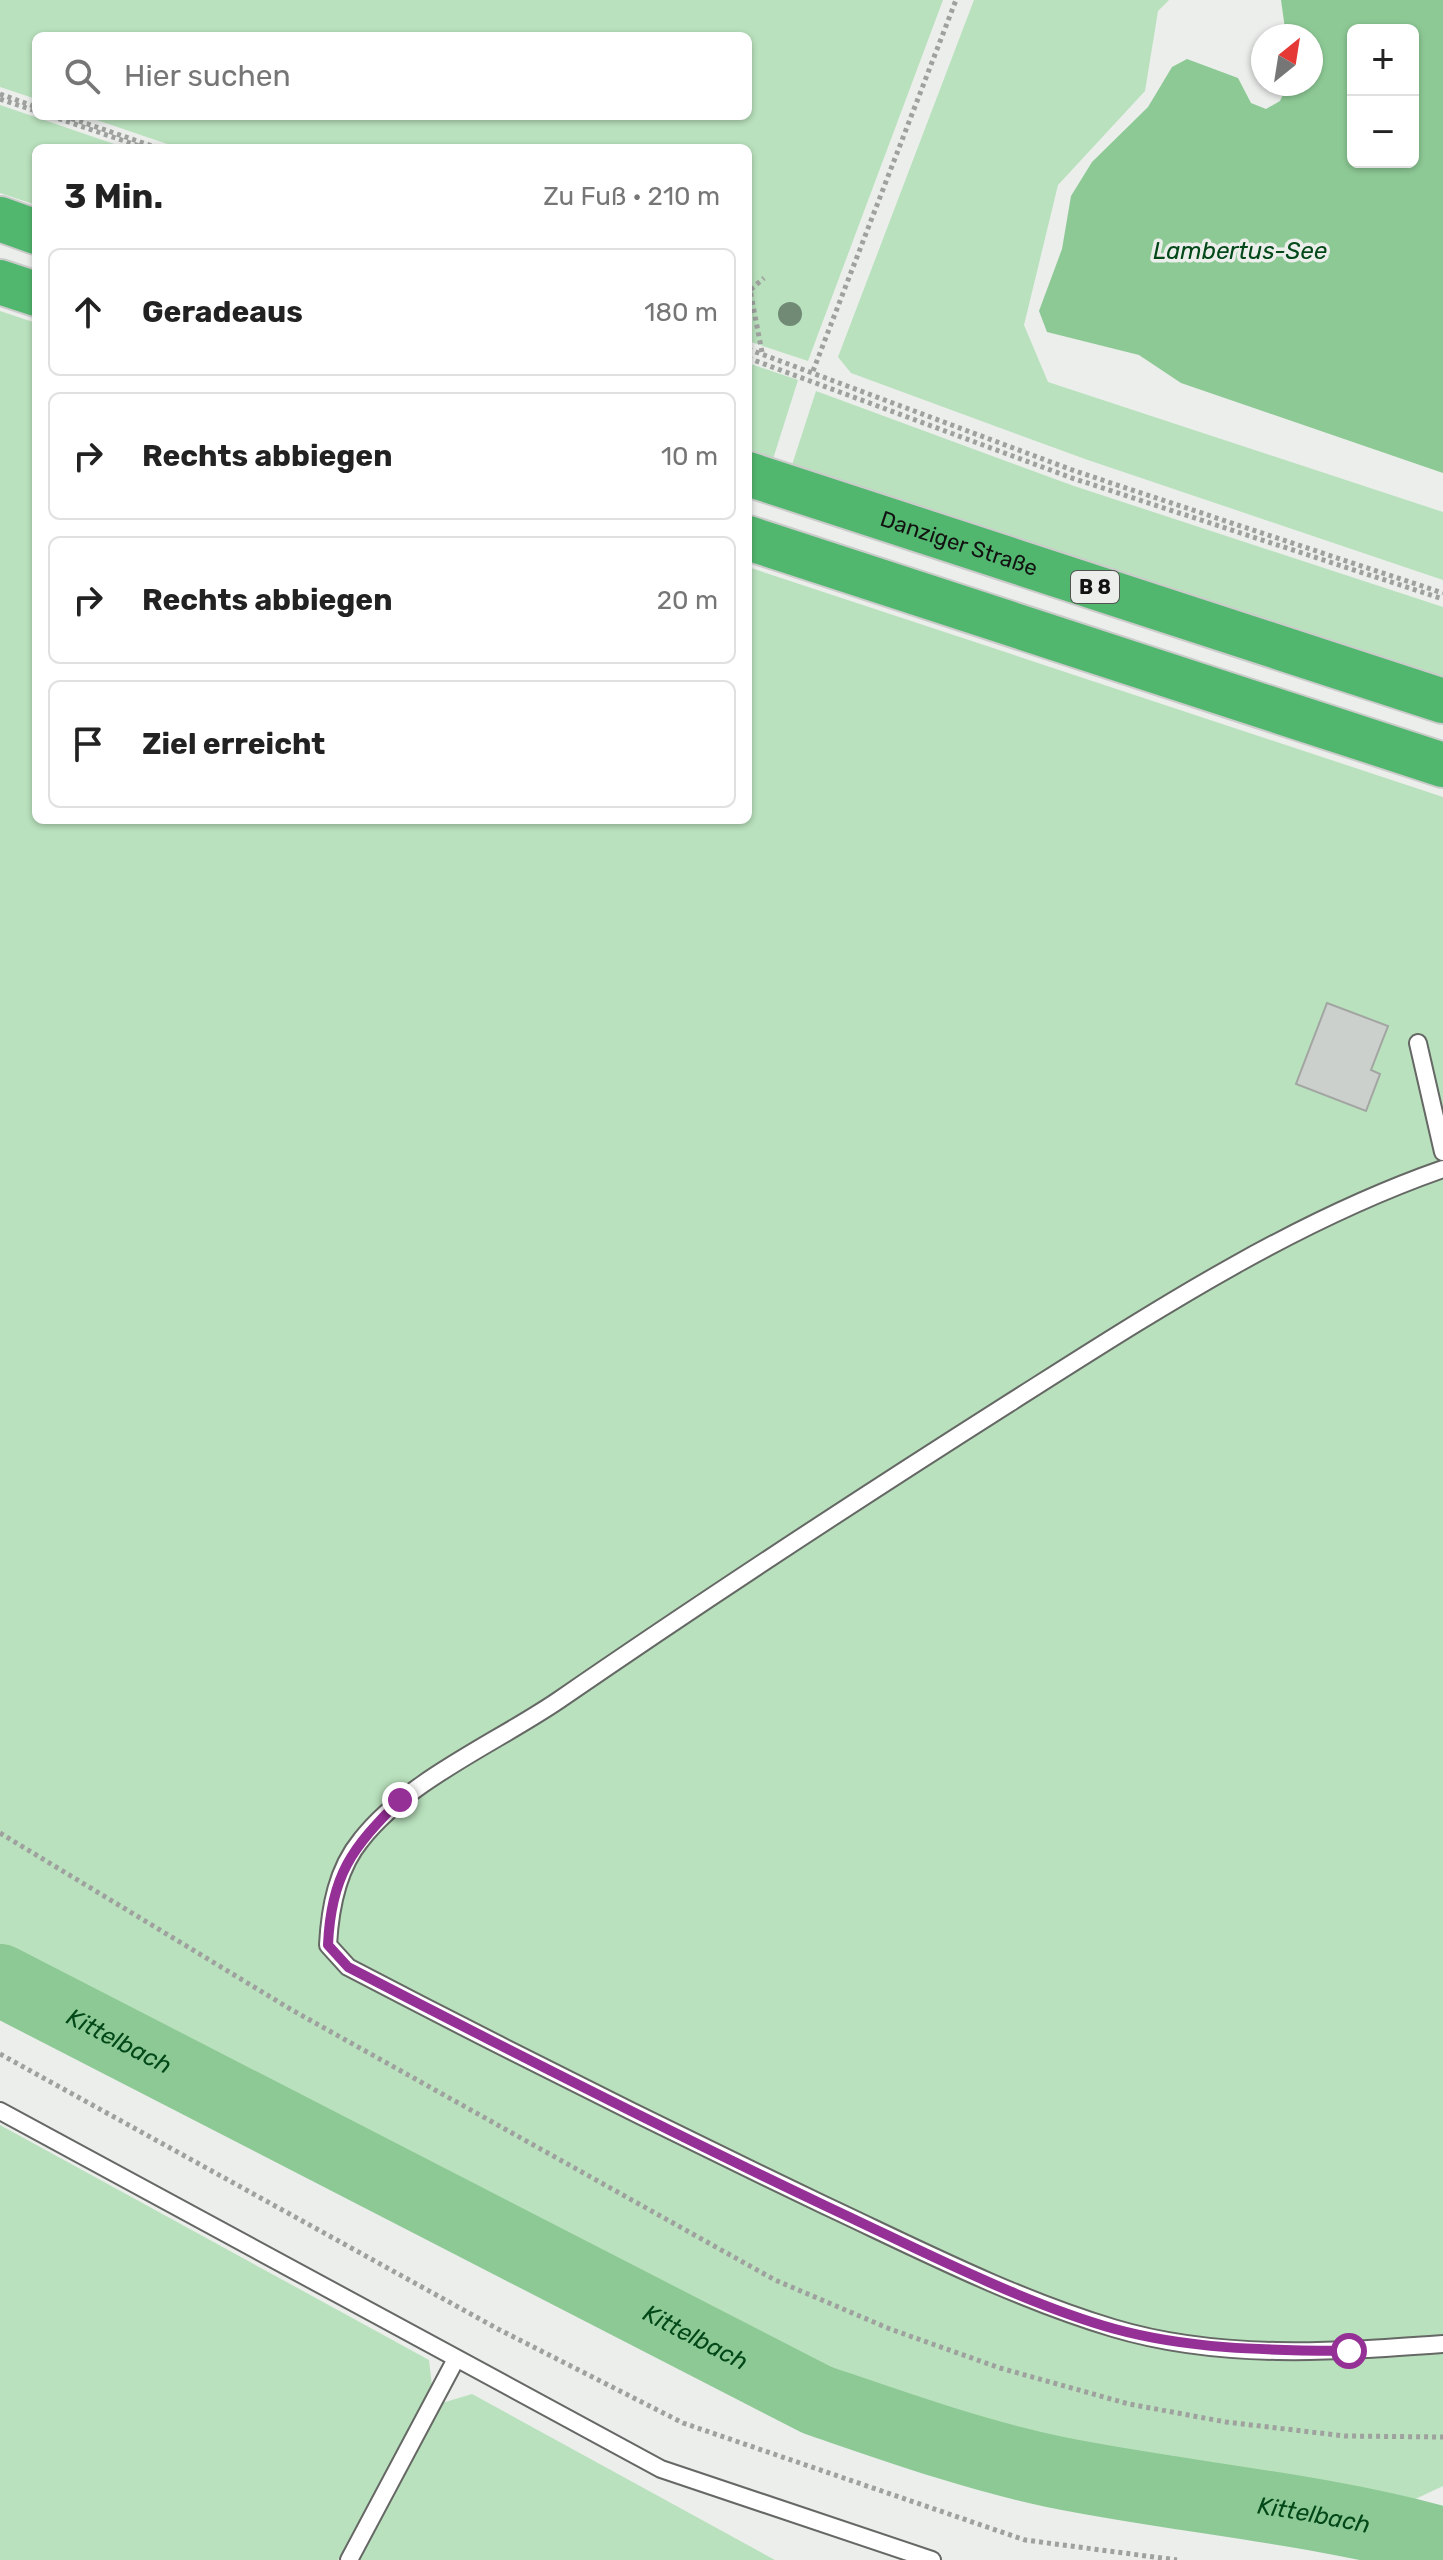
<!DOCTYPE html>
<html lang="de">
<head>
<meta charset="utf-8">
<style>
  body { margin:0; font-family:Rubik,sans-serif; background:#f2f2f2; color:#222 }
  .controls { position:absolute; right:24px; top:24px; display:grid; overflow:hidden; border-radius:12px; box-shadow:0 2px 6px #0004 }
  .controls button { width:72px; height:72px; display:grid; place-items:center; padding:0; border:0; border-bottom:2px solid #e0e0e0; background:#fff; color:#222; font:40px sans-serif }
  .compass { position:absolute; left:1251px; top:24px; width:72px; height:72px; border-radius:50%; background:#fff; box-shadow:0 2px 6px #0004; rotate:30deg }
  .stop { position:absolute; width:24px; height:24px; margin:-18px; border:6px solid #953096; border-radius:50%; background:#fff }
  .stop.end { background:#953096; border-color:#fff; box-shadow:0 2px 8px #0008 }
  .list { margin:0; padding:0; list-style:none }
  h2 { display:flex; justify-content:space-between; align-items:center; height:104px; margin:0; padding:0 32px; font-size:34px }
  h2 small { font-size:26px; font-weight:400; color:#767676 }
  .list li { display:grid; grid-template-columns:52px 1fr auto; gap:24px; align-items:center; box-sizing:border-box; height:128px; margin:0 16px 16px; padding:0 16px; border:2px solid #e0e0e0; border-radius:12px }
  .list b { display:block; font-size:30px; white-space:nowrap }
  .list em { font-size:26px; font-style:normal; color:#767676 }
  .icon { flex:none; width:44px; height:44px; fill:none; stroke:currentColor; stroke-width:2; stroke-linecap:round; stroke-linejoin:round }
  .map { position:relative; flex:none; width:1443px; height:2560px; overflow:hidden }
  .search { position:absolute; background:#fff; box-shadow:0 2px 6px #0004; left:32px; top:32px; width:720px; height:88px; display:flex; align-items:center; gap:20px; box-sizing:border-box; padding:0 28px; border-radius:12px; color:#767676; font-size:30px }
  .panel { position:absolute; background:#fff; box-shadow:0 2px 6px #0004; left:32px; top:144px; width:720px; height:680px; border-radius:12px }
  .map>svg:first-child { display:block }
  .green { fill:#b9e1bd }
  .water { fill:#8dc995; fill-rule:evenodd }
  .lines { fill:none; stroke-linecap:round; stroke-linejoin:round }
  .stream { stroke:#8dc995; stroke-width:12 }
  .river { stroke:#8dc995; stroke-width:72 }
  .building { fill:#ccd0cc; stroke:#a2a5a2; stroke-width:2 }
  .service-casing { stroke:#656865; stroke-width:20 }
  .trunk-casing { stroke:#cbcbcb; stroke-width:48 }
  .path { stroke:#9fa19f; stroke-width:5; stroke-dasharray:4 4; stroke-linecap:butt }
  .service { stroke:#fff; stroke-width:16 }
  .trunk { stroke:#52b76e; stroke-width:44 }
  .tree { fill:#708a76 }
  .route { stroke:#953096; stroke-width:10 }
  .labels { text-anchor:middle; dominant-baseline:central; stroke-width:7; stroke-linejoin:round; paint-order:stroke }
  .shield { fill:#ebeeeb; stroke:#525452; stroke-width:2 }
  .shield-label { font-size:20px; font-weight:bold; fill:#111211 }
  .street-label { font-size:22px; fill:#111211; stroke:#ebeeeb }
  .water-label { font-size:24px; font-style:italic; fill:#024818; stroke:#ebeeeb }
</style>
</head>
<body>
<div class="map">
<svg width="1443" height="2560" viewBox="0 0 1443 2560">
  <rect width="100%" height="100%" fill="#ebeeeb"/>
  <g class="green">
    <polygon points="0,0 943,0 808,361 748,341 748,148 179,148 85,116 748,116 748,36 36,36 36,99 0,87"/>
    <polygon points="974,0 1169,0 1158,11 1145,91 1058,185 1024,325 1048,382 1443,512 1443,580 1085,459 851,373 838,357"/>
    <polygon points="0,105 126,148 36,148 36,205 0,193"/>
    <polygon points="0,311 36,323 36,820 748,820 748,567 1443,797 1443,2486 1392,2510 1195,2477 841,2393 554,2244 0,1945"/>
    <polygon points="748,363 798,380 773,459 748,450"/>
    <polygon points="816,391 1074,486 1443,607 1443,683 791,468"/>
    <polygon points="0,2125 429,2360 432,2386 338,2560 0,2560"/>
    <polygon points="472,2394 775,2560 359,2560 442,2403"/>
  </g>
  <path class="water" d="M1281 0H1443V473L1181 383 1139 355 1047 332 1039 311 1062 249 1071 196 1092 162 1148 107 1172 67 1187 59 1238 78 1251 103 1266 109 1280 101 1288 84H1311V36H1286ZM1353 30H1413V162H1353Z"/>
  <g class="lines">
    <polyline class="stream" points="1386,2528 1443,2514"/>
    <path class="river" id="s1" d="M0 1980 817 2400C896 2427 974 2455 1055 2472 1184 2498 1317 2508 1443 2543"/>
  </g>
  <polygon class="building" points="1327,1003 1388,1026 1371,1070 1380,1074 1366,1111 1296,1084"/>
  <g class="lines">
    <g class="service-casing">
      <g id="service">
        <polyline points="1418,1043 1443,1152"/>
        <path d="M1443 1169C1288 1223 1147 1316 1008 1404 857 1500 707 1598 559 1700 496 1743 408 1780 361 1840 337 1869 330 1908 328 1945L348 1967C505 2049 663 2128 824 2205 918 2249 1013 2298 1113 2328 1219 2360 1334 2352 1443 2344"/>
        <polyline points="0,2111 661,2469 932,2560"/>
        <polyline points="349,2560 456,2359"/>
      </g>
    </g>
    <g class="trunk-casing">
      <g id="trunk">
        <polyline points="0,219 36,232"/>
        <polyline points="0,282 36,294"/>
        <path id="s2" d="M748 474 1443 701"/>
        <polyline points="748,538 1443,765"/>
      </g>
    </g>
    <g class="path">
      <polyline points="0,94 36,107"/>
      <polyline points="0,99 36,111"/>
      <polyline points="51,116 145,148"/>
      <polyline points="64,116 158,148"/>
      <polyline points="748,349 1075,471 1443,593"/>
      <polyline points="762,352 750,290 764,278"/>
      <polyline points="748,358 1072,478 1443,599"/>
      <polyline points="813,371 956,0"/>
      <polyline points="0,1833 292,2010 775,2280 890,2329 1000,2368 1129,2404 1226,2422 1345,2436 1443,2437"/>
      <polyline points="0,2054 498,2329 683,2423 1025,2540 1177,2560"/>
    </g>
    <use href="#service" class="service"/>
    <use href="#trunk" class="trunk"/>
  </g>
  <circle class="tree" cx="790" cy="314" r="12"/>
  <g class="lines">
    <path class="route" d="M400 1800C352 1848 331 1875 328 1945L348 1967C508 2050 668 2131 830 2208 918 2249 1022 2303 1115 2329 1192 2350 1270 2350 1349 2351"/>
  </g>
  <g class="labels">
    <rect class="shield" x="1071" y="571" width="48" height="32" rx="6"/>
    <g class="shield-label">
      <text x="1095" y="587">B 8</text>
    </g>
    <g class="street-label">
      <text stroke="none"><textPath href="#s2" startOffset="222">Danziger Straße</textPath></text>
    </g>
    <g class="water-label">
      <text x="1240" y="251">Lambertus-See</text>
      <text stroke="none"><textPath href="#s1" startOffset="134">Kittelbach</textPath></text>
      <text stroke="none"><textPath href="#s1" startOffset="782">Kittelbach</textPath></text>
      <text stroke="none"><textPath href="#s1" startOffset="1430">Kittelbach</textPath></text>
    </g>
  </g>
</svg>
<div class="controls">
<button>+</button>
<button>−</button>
</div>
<svg class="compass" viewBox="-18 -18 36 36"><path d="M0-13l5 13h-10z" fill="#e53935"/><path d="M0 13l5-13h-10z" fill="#767676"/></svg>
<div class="stop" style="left:1349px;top:2351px"></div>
<div class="stop end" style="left:400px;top:1800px"></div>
<div class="search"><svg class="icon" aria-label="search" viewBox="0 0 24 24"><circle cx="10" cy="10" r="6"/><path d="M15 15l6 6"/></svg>Hier suchen</div>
<section class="panel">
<h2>3 Min.<small>Zu Fuß · 210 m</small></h2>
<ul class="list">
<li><svg class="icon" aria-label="ahead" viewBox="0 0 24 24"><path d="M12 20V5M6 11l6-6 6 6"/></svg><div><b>Geradeaus</b></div><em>180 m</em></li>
<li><svg class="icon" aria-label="right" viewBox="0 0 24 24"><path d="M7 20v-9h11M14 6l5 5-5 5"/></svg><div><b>Rechts abbiegen</b></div><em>10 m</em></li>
<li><svg class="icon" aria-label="right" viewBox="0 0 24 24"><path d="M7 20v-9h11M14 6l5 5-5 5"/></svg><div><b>Rechts abbiegen</b></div><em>20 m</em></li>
<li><svg class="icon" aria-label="arrive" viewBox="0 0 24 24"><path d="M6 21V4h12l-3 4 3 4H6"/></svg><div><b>Ziel erreicht</b></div></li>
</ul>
</section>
</div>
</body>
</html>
